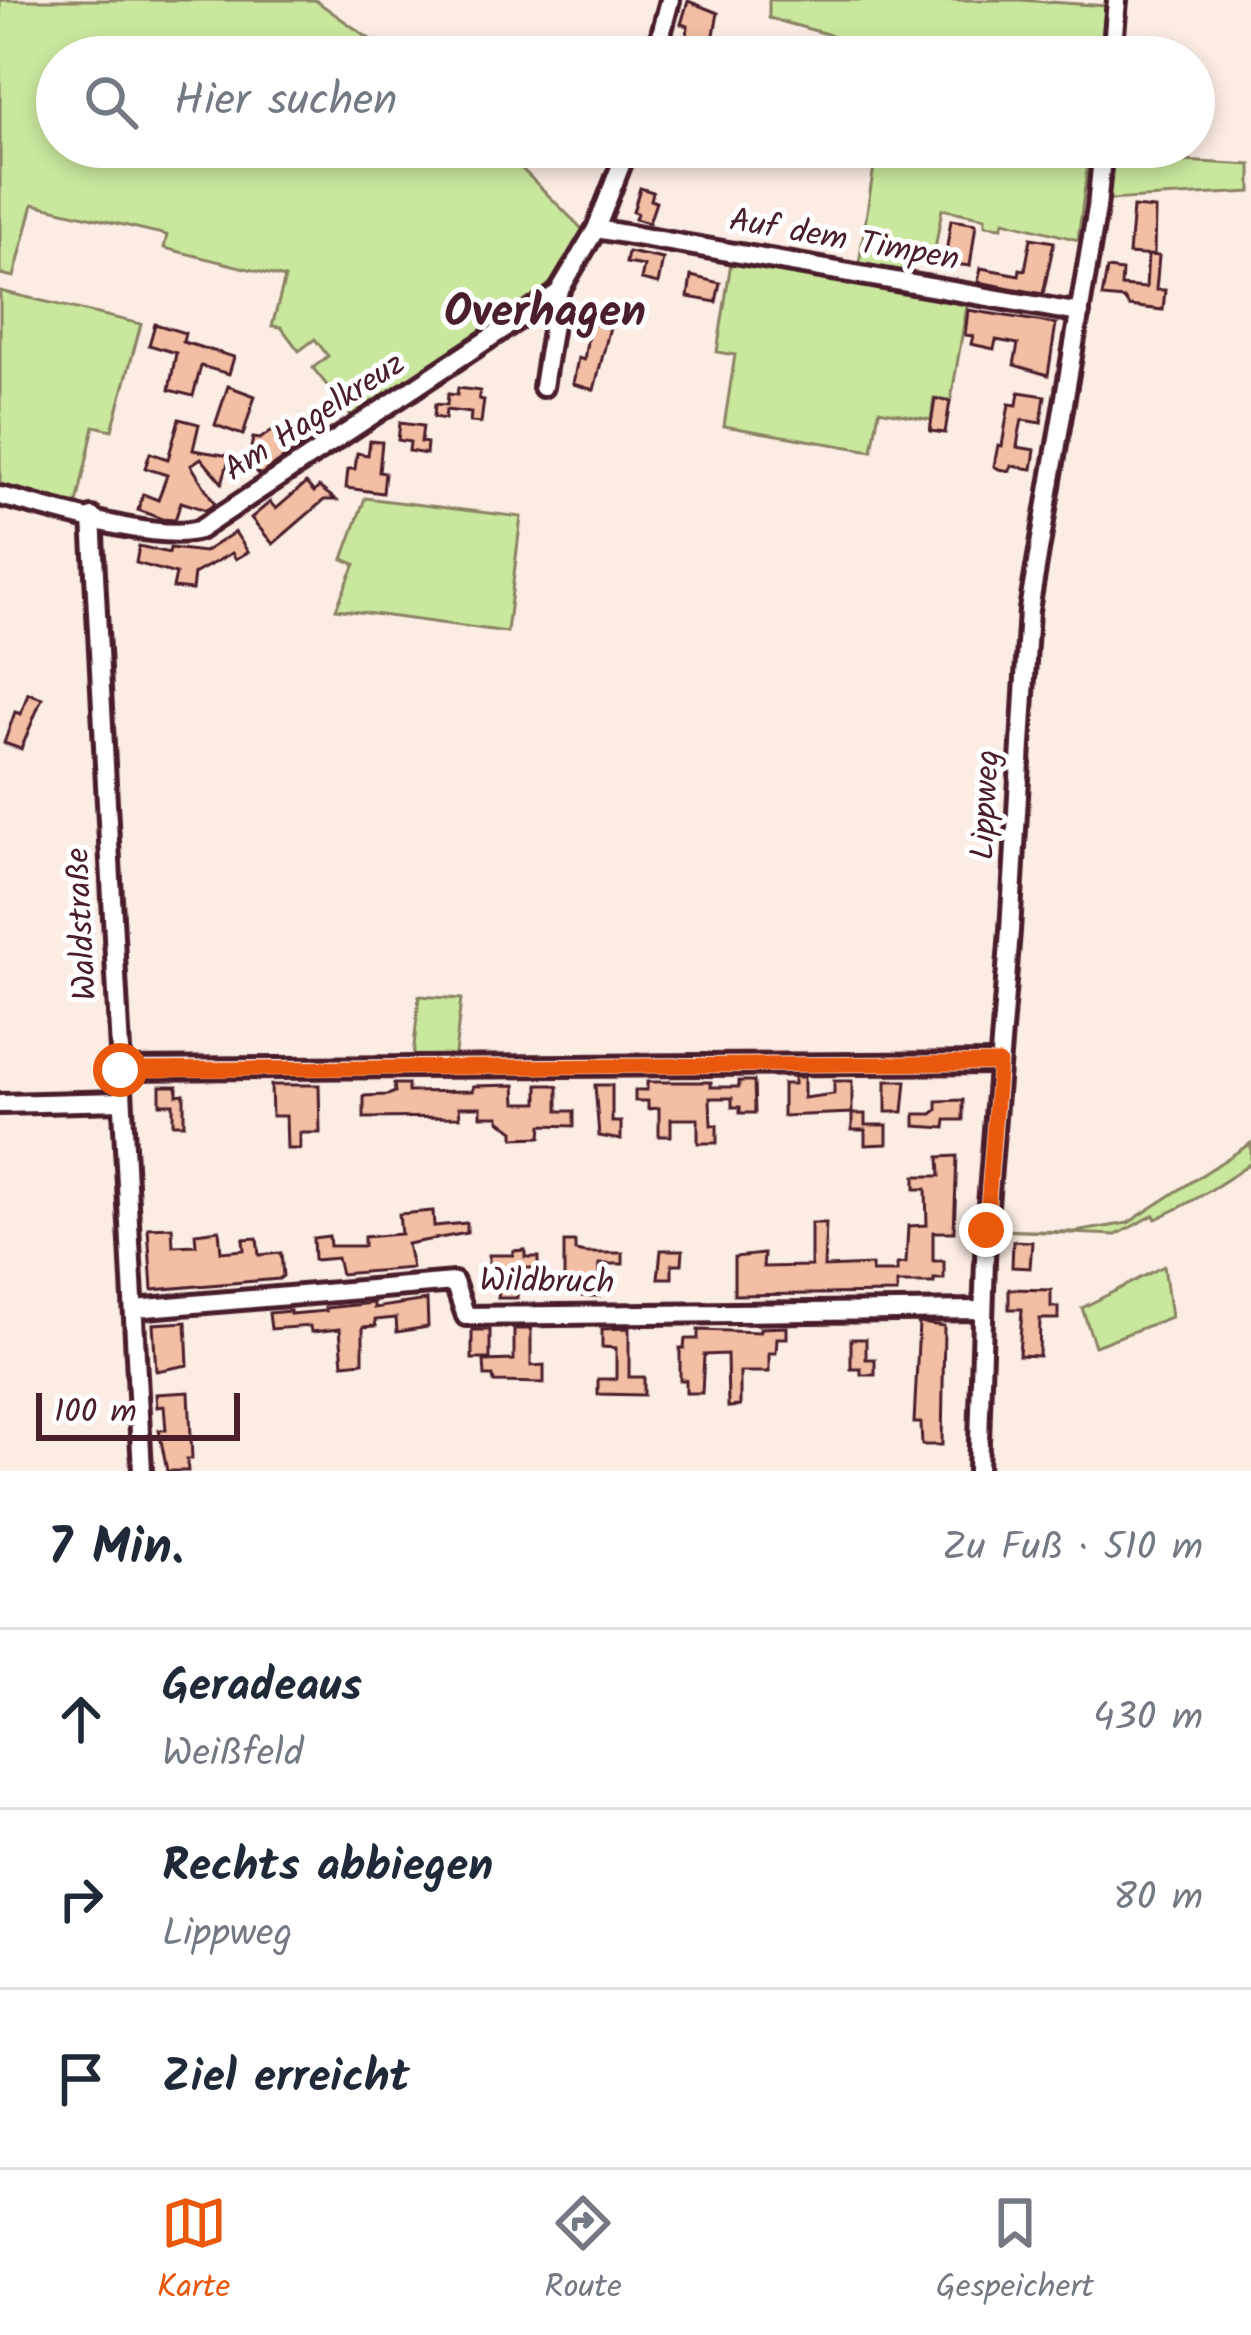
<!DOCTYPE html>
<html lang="de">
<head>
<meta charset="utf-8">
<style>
  body { margin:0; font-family:Kalam,sans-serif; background:#f2f2f3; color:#1f2937 }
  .scale { position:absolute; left:36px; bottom:30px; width:204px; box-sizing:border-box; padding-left:12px; border:6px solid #4a1f2b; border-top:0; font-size:33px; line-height:42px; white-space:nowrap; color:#4a1f2b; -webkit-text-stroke:9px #fff; paint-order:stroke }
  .stop { position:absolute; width:36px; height:36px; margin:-27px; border:9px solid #ea580c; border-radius:50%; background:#fff }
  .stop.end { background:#ea580c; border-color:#fff; box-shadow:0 3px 12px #0008 }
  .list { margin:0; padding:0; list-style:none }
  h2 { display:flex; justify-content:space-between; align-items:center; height:156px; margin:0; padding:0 48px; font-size:51px }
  h2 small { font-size:39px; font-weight:400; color:#747a83 }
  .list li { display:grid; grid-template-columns:78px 1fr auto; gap:36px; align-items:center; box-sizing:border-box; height:180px; padding:0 48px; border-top:3px solid #e0e1e3 }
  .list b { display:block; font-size:45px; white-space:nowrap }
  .list p { margin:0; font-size:39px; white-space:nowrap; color:#747a83 }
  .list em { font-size:39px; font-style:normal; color:#747a83 }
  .icon { flex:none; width:66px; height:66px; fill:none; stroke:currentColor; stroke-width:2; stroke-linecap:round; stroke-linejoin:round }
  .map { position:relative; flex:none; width:1251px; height:1471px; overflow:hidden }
  .search { position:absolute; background:#fff; box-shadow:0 6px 18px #0003; left:36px; right:36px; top:36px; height:132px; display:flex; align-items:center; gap:30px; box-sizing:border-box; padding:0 42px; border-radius:66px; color:#747a83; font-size:45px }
  .sheet { height:696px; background:#fff }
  nav { display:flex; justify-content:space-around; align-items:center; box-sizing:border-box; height:168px; border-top:3px solid #e0e1e3; background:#fff; font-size:33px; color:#747a83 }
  nav a { display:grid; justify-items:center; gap:6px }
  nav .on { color:#ea580c }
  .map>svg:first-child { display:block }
  .green { fill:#cae79e; stroke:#8a8364; stroke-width:3 }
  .building { fill:#f2bea4; stroke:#4a1f2b; stroke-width:3 }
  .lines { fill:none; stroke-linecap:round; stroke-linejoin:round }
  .minor-casing { stroke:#4a1f2b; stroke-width:26 }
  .minor { stroke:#fff; stroke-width:16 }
  .route { stroke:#ea580c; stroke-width:15 }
  .labels { text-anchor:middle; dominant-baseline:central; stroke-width:10; stroke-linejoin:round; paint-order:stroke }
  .street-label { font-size:33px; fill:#4a1f2b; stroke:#fff }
  .district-label { font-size:45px; font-weight:bold; fill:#4a1f2b; stroke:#fff }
</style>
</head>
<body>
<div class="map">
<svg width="1251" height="1471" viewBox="0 0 1251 1471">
  <rect width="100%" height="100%" fill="#fbece4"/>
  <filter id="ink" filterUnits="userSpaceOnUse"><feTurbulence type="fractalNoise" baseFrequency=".00833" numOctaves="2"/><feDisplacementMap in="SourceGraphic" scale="24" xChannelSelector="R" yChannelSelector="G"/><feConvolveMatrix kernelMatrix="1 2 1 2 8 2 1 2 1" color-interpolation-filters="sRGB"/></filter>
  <g filter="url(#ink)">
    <g class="green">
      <polygon points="0,0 315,0 395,57 57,57 57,147 500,147 584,231 555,279 522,308 354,419 313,368 328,356 315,339 299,351 281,327 272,326 285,278 164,248 167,235 33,204 14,277 0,274"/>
      <polygon points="769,0 1021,0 1107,6 1101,57 877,57 827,34 769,18"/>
      <polygon points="877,147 1090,147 1078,240 1004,221 1002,227 985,225 985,218 942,209 933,261 912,257 907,279 858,270"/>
      <polygon points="1112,157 1251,165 1251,192 1108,200"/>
      <polygon points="732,256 968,300 951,400 934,398 931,420 879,410 872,451 724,426 735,355 717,352"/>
      <polygon points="0,291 141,324 112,430 94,426 77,504 0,486"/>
      <polygon points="365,498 521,517 507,632 336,609 355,564 343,559"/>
      <polygon points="419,996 461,999 455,1054 450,1058 413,1057"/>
      <path d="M1251 1143V1163C1221 1185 1190 1204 1156 1219L1154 1215 1116 1235 995 1230 1075 1232 1128 1223Z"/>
      <polygon points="1164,1266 1171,1317 1095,1346 1082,1308"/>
    </g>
    <g class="building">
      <polygon points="688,1 718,13 710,56 685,53 688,26 681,24"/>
      <polygon points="640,188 653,192 651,200 656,202 649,223 635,219 637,213 633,212"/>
      <polygon points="1133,207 1155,209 1154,256 1129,254"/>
      <polygon points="951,220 976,224 970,266 924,260 925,250 946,253"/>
      <polygon points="1031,238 1054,242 1043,294 978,282 981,268 1019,275 1020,269 1025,270"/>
      <polygon points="628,252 663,259 658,284 641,280 644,266 626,263"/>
      <polygon points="1148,255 1159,256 1156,290 1165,290 1163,310 1129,306 1124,299 1102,297 1107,269 1122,271 1121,286 1146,288"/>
      <polygon points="691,276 720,283 716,302 688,297"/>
      <polygon points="572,302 586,314 579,321 610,327 594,390 573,384 578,358 584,360 588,335 567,318"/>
      <polygon points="968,310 1056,324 1048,375 1014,365 1018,344 996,340 994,349 971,344 973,336 965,335"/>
      <polygon points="155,324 185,333 183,342 234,357 229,374 201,366 193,396 169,390 176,353 149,345"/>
      <polygon points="228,386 255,396 243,435 215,425"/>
      <polygon points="458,388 480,391 479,399 484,400 481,423 470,422 471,413 446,410 445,419 434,417 435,404 447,405 448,394 457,395"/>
      <polygon points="1019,392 1045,396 1041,423 1022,420 1019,434 1017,447 1035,450 1032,469 1011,466 1010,471 999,469 994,466 998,445 1002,446 1009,404 1017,405"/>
      <polygon points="935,399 950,401 945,433 930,431"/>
      <polygon points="179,419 199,424 193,450 230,456 222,483 201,458 191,465 215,504 206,510 181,502 175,520 162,519 138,510 143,494 158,500 167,475 145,468 150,453 168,459"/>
      <polygon points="400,423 423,426 421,442 427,443 426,454 409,451 410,442 398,440"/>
      <polygon points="278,426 284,434 290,430 301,447 260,475 248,463 253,438 260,439"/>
      <polygon points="370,441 382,442 379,472 385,473 383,493 346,488 348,469 355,469 357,453 368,455"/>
      <polygon points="306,483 314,492 319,487 336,500 324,500 273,544 251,518 270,502 276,509"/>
      <polygon points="235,532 248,552 236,559 232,553 194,574 192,590 173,588 176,574 136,563 139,546 169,553 170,548 204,552"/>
      <polygon points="28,693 42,698 21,749 4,743 15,712 21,714"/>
      <polygon points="794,1077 804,1077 804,1098 834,1094 834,1081 852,1081 852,1113 783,1116 783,1084 794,1084"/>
      <polygon points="739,1081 754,1081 755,1113 740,1113 740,1107 732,1107 732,1098 710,1098 711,1125 717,1125 717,1143 698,1143 698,1119 671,1119 671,1136 659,1136 659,1108 648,1109 648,1101 635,1101 635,1090 647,1090 647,1082 711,1082 711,1087 739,1087"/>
      <polygon points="886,1081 906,1081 903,1112 886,1112"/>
      <polygon points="394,1084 408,1084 408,1092 473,1091 473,1086 515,1085 516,1103 538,1103 538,1085 553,1085 558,1087 558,1111 574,1111 574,1126 542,1125 541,1137 514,1138 514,1131 499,1120 499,1116 481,1116 481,1107 459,1107 460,1117 364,1118 364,1096 388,1095 395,1092"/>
      <polygon points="271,1085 319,1085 320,1133 300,1133 300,1149 287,1149 286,1116 272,1116"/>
      <polygon points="595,1085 612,1085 612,1122 621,1122 621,1140 599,1136"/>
      <polygon points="160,1086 177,1086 177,1095 184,1094 184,1124 173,1124 173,1104 160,1104"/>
      <polygon points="963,1100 963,1120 946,1120 945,1128 915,1126 915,1114 932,1114 937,1110 937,1101"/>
      <polygon points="852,1114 865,1114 865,1125 887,1125 887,1144 865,1145 865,1130 852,1130"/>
      <polygon points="957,1156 954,1232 933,1232 933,1261 944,1261 944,1279 934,1279 934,1283 897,1283 897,1293 734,1295 734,1257 764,1254 763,1267 811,1266 811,1223 826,1223 824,1267 872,1265 872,1272 897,1272 897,1264 906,1263 908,1226 927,1225 926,1189 915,1189 915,1176 940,1176 939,1157"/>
      <polygon points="433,1211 434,1226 467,1223 467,1233 407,1244 412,1268 341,1274 337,1258 314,1260 313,1238 329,1236 330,1246 364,1246 364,1237 401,1234 399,1214"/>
      <polygon points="172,1227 173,1246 196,1245 195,1233 219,1230 221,1252 244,1250 243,1239 257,1238 259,1255 281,1253 283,1276 279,1279 152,1290 148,1228"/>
      <polygon points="1013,1241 1032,1242 1030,1268 1012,1267"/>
      <polygon points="564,1242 575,1242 575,1251 586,1253 623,1253 623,1264 599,1264 599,1296 582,1296 582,1282 564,1282"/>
      <polygon points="525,1250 525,1257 538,1257 538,1268 518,1268 517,1298 498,1298 500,1285 497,1276 489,1276 489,1255 513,1255 513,1251"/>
      <polygon points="661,1250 683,1250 682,1264 672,1264 672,1278 658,1278"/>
      <polygon points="1009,1289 1051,1290 1051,1307 1058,1307 1058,1319 1040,1319 1039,1356 1019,1355 1022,1309 1009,1309"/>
      <polygon points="427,1300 428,1327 397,1332 396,1318 375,1320 376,1326 363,1327 363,1362 343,1364 340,1329 311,1332 310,1326 271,1329 269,1313 290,1311 290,1314 326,1311 325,1308 374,1303 374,1308"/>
      <polygon points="186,1322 188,1365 156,1371 153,1324"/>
      <polygon points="919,1323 944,1326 942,1445 922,1445 921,1423 914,1423"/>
      <polygon points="787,1327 787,1338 777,1338 776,1353 769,1353 769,1372 740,1372 740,1406 728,1407 727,1354 704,1355 702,1393 686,1393 686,1380 680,1380 680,1348 684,1348 685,1339 698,1339 698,1330 760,1332 760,1328"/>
      <polygon points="629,1328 629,1377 644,1377 644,1395 598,1394 598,1379 616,1379 616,1348 602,1347 602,1329"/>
      <polygon points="514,1329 531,1329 531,1366 544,1365 544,1383 494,1382 493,1376 485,1376 484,1361 514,1360"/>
      <rect x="472" y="1330" width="18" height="29"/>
      <polygon points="851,1339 866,1339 866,1359 875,1359 875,1375 861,1375 861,1369 851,1369"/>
      <polygon points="189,1392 192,1459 187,1459 188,1471 167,1471 159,1430 166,1430 164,1406 157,1407 156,1394"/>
    </g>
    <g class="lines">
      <g class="minor-casing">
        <g id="minor">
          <polyline points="655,57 670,0"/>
          <polyline points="1112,57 1117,0"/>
          <polyline points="596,229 1080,313"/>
          <polyline points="543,387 558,293"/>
          <path d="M0 496C47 507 156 543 199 530L558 293 596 229 628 147"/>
          <polyline points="92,517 142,1471"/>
          <polyline points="120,1069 999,1063"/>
          <polyline points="0,1104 122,1101"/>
          <polyline points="134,1309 454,1282 466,1316 981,1310"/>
          <polyline points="978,1471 986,1230 1010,931 1029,610 1097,208 1103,147"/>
        </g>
      </g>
      <use href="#minor" class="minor"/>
    </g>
  </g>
  <g class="lines" filter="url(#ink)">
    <polyline class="route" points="120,1070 999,1063 986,1230"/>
  </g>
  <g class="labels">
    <g class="street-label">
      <text transform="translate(844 241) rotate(10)">Auf dem Timpen</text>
      <text transform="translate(315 418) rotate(-33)">Am Hagelkreuz</text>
      <text transform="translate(987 805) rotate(-87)">Lippweg</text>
      <text transform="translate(83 924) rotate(-93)">Waldstraße</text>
      <text transform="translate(547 1283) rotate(1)">Wildbruch</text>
    </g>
    <g class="district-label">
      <text x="545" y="314">Overhagen</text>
    </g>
  </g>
</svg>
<div class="scale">100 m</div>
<div class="stop" style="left:120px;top:1070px"></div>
<div class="stop end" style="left:986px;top:1230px"></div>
<div class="search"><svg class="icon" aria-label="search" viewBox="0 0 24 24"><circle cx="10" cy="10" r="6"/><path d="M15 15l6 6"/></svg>Hier suchen</div>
</div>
<section class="sheet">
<h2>7 Min.<small>Zu Fuß · 510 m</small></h2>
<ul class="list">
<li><svg class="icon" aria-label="ahead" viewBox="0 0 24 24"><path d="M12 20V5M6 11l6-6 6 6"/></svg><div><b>Geradeaus</b><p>Weißfeld</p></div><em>430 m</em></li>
<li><svg class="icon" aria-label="right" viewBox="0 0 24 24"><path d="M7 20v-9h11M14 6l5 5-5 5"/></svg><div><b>Rechts abbiegen</b><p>Lippweg</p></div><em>80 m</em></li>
<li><svg class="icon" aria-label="arrive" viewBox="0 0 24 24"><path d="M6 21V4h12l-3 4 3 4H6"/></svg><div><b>Ziel erreicht</b></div></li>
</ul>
</section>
<nav>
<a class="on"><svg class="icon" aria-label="map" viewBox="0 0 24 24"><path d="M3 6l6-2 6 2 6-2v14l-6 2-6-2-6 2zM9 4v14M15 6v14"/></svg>Karte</a>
<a><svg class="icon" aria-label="directions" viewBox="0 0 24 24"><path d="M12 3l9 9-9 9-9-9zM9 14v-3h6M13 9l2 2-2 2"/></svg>Route</a>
<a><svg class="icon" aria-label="saved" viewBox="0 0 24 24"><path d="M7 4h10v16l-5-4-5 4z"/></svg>Gespeichert</a>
</nav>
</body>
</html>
